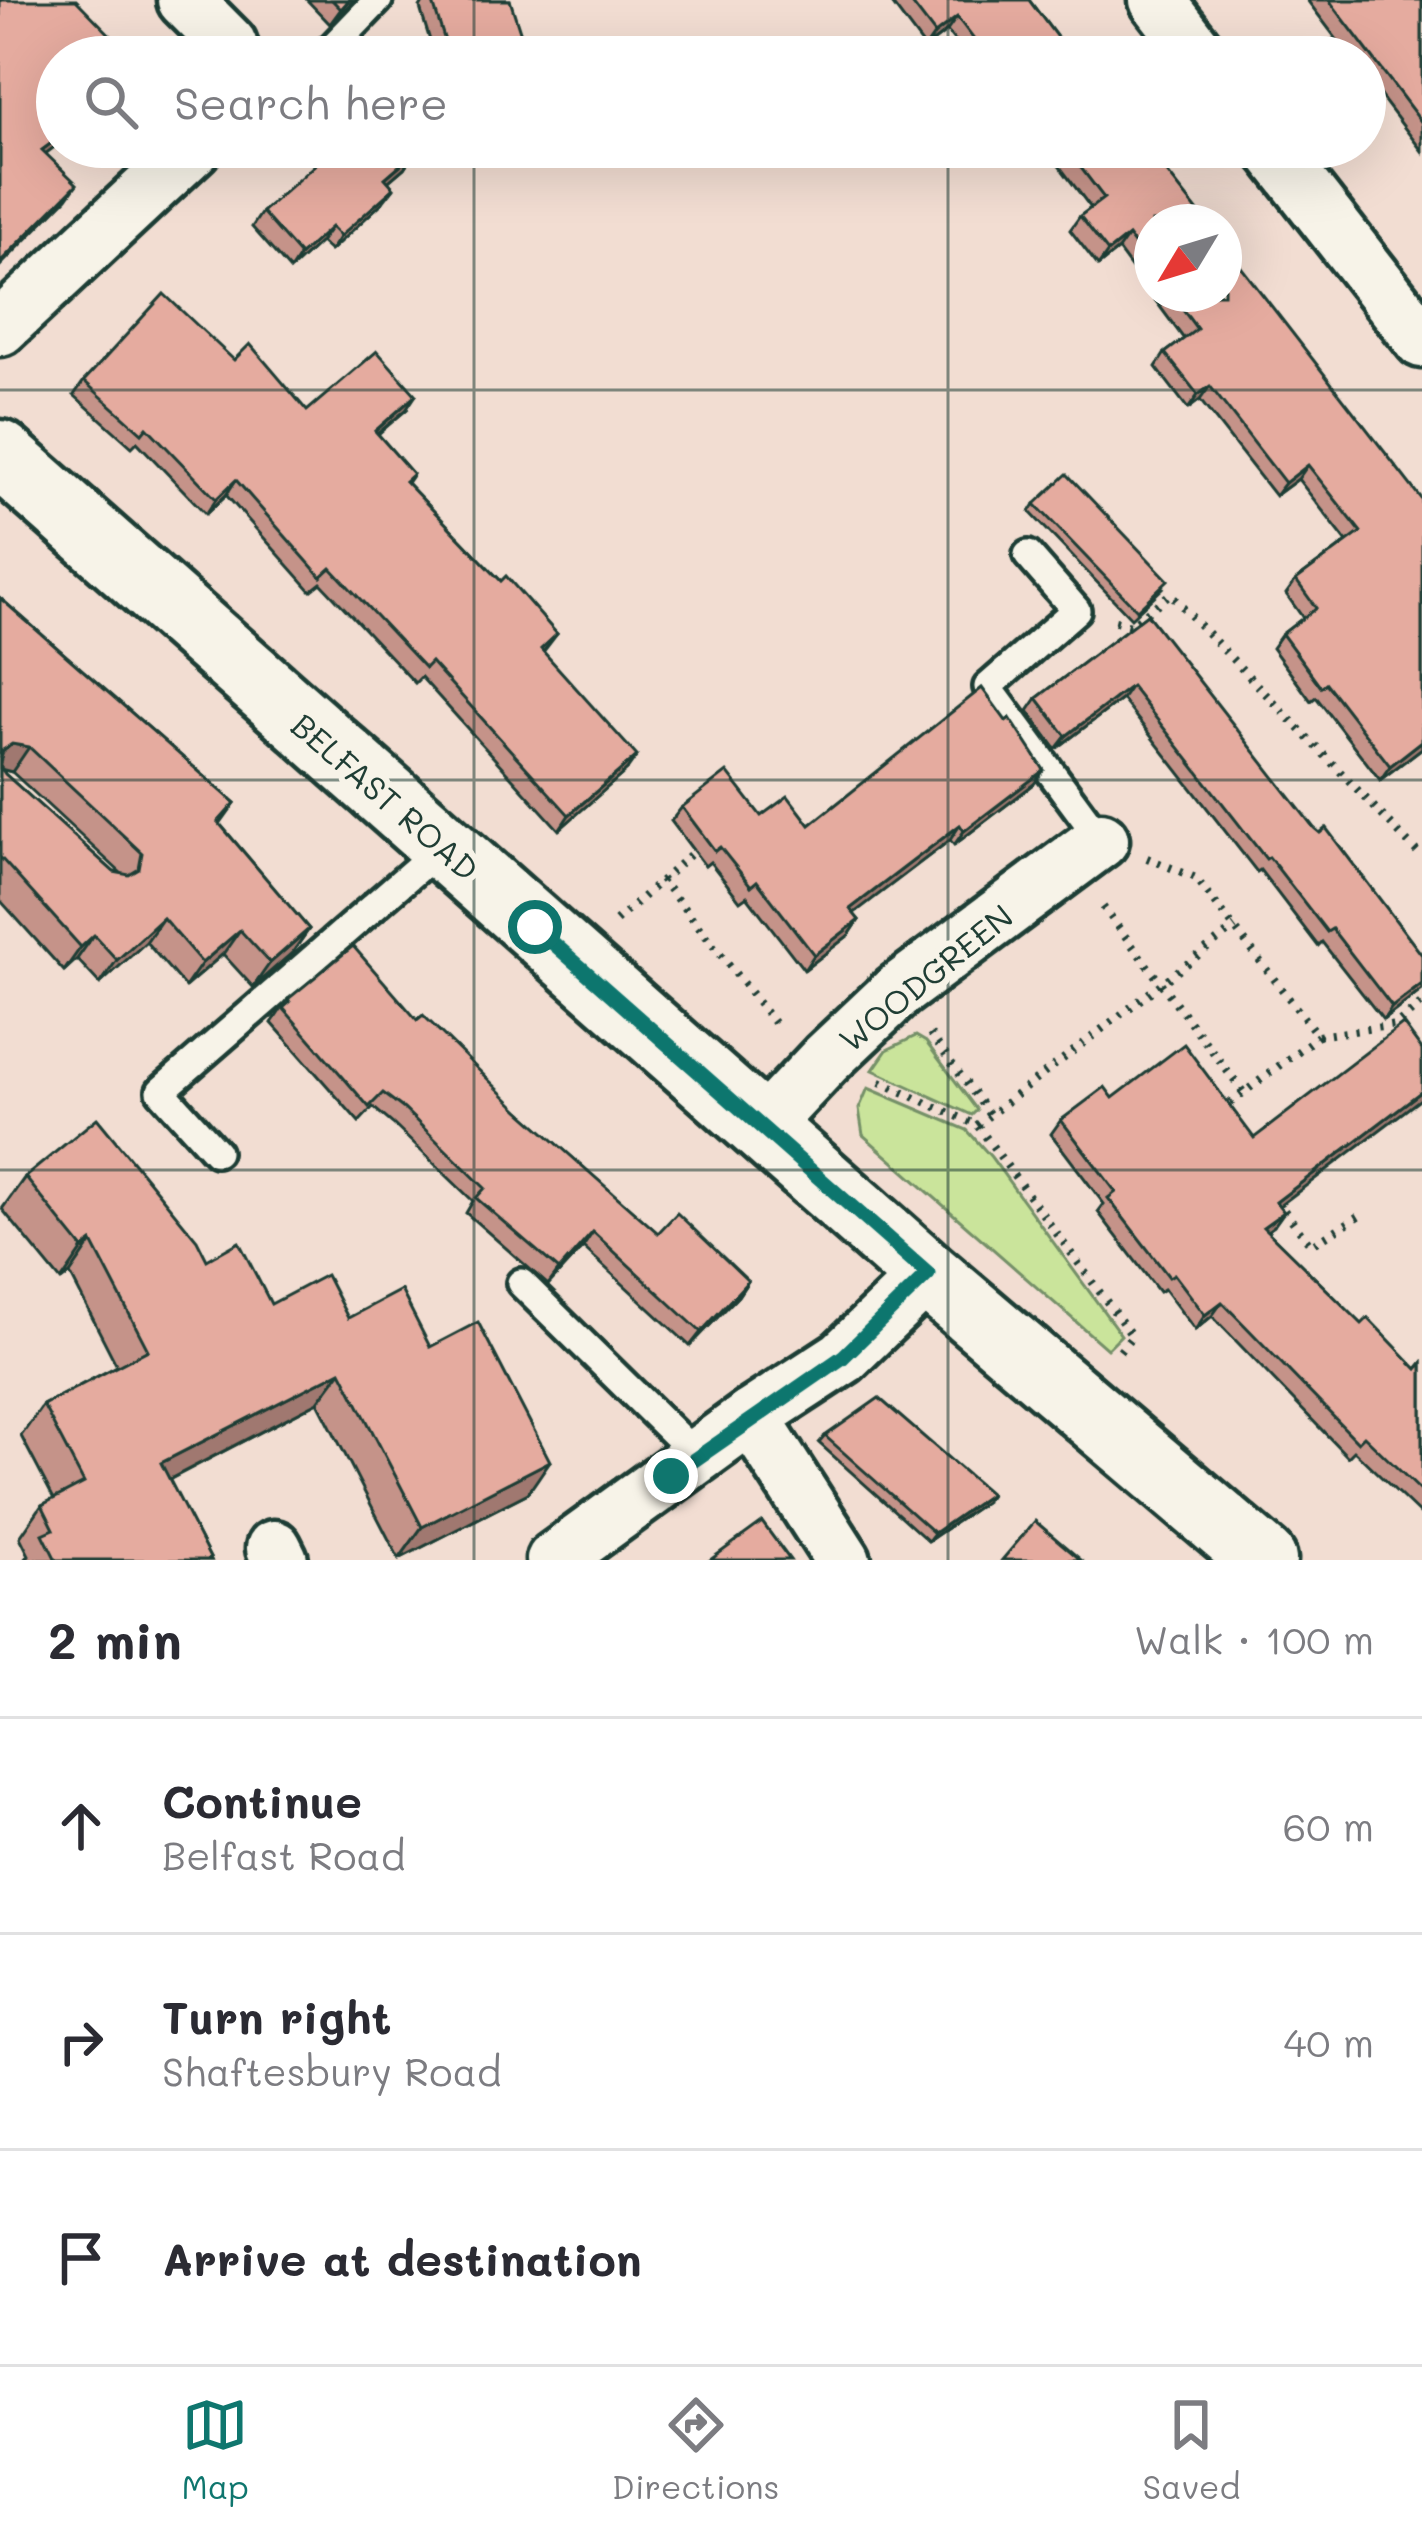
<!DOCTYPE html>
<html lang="en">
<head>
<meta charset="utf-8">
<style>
  body { margin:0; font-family:Mali,sans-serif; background:#f2f2f3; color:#2b2b33 }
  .compass { position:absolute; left:1134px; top:204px; width:108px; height:108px; border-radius:50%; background:#fff; box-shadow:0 12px 48px #0002; rotate:232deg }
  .stop { position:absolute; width:36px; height:36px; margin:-27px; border:9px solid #0f766e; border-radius:50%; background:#fff }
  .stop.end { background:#0f766e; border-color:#fff; box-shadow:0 3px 12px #0008 }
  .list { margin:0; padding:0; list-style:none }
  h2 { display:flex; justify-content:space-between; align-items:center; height:156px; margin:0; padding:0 48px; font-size:51px }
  h2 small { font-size:39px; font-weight:400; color:#7c7c81 }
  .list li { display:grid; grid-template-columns:78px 1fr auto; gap:36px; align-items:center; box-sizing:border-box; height:216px; padding:0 48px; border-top:3px solid #e1e1e2 }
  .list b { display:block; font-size:45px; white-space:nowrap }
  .list p { margin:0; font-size:39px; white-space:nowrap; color:#7c7c81 }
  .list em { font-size:39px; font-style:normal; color:#7c7c81 }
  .icon { flex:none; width:66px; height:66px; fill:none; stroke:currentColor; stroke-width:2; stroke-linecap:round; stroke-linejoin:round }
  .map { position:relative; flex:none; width:1422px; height:1560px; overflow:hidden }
  .search { position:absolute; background:#fff; box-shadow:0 12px 48px #0002; left:36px; right:36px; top:36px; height:132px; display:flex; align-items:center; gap:30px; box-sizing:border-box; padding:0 42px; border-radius:66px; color:#7c7c81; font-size:45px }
  .sheet { height:804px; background:#fff }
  nav { display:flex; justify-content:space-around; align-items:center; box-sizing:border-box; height:168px; border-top:3px solid #e1e1e2; background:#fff; font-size:33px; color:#7c7c81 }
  nav a { display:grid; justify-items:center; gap:6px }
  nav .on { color:#0f766e }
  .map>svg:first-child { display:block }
  .grass { fill:#cae49b; stroke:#749068; stroke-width:3 }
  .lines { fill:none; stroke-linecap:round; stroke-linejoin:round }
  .lane-casing { stroke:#1f3d34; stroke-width:36 }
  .street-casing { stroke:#1f3d34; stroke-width:63 }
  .primary-casing { stroke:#1f3d34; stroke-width:75 }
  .path { stroke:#1f3d34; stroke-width:8; stroke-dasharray:3 9; stroke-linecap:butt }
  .lane { stroke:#f7f3e8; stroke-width:27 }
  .street { stroke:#f7f3e8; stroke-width:54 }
  .primary { stroke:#f7f3e8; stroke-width:66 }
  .wall { fill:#c59389; stroke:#1f3d34; stroke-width:3; fill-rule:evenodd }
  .shaded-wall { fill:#a0786f; stroke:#1f3d34; stroke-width:3 }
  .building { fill:#e5ab9f; stroke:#1f3d34; stroke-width:3 }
  .route { stroke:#0f766e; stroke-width:15 }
  .grid { fill:none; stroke:#1f3d34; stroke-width:3; stroke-opacity:0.55 }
  .labels { text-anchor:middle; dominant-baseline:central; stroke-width:12; stroke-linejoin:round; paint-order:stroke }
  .street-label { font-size:33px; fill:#1f3d34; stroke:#f7f3e8 }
</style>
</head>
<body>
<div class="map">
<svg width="1422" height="1560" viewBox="0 0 1422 1560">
  <rect width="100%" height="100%" fill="#f2ddd2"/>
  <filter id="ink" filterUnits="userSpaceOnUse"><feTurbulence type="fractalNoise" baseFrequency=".00833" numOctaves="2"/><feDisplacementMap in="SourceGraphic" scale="24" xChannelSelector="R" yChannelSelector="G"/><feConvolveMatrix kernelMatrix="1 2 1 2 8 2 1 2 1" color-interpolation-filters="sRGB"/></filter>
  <g filter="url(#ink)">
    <g class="grass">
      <polygon points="916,1036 926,1042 977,1110 972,1115 873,1070 887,1050"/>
      <polygon points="868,1088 967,1130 991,1157 1121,1335 1107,1349 863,1135 859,1109"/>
    </g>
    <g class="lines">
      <g class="lane-casing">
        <g id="lane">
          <polyline points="323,57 378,0"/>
          <polyline points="1028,555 1076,610 988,687 1101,840"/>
          <polyline points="216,1152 161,1091 442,847"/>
          <polyline points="521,1283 697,1456"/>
        </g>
      </g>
      <g class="street-casing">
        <g id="street">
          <polyline points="185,0 229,44 233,57"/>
          <polyline points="1157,0 1201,57"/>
          <polyline points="1271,147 1422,340"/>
          <polyline points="0,328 194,147"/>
          <polyline points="762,1127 826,1059 898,991 1101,840"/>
          <polyline points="751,1417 843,1560"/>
          <polyline points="274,1548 280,1560"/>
          <polyline points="554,1560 751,1417 843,1357 928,1275"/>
        </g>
      </g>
      <g class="primary-casing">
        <polyline id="primary" points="0,454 928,1275 1263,1560"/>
      </g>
      <g class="path">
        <polyline points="1115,621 1131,625 1170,594 1422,857"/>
        <polyline points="1147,858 1196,878 1318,1036 1221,1110"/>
        <polyline points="661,879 779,1029"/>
        <polyline points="1103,907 1244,1093"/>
        <polyline points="616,921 691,854"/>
        <polyline points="930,1034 990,1115"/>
        <polyline points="1318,1036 1396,1025 1422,1003"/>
        <polyline points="880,1082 977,1125 1132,1336 1116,1356"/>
        <polyline points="977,1125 1235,927"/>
        <polyline points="1277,1201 1311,1245 1366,1212"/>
      </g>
      <use href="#lane" class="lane"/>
      <use href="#street" class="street"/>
      <use href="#primary" class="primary"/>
    </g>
    <g class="wall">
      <polygon points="307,0 354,0 330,24"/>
      <polygon points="425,0 510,0 521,57 435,57 420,8"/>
      <polygon points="889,0 1029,0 1071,56 1076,57 967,57 947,31 925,48"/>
      <polygon points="1307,0 1422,0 1422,151 1365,76 1365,57 1350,57"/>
      <polygon points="1045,147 1147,147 1152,222 1152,294 1224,294 1422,500 1422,748 1380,780 1316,697 1311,701 1272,648 1282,634 1303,618 1286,594 1296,580 1347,542 1298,479 1275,496 1200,400 1188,409 1156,367 1165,353 1184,339 1118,250 1098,266 1070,230 1080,216 1091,208"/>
      <polygon points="414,153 404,168 388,181 383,202 330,251 320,242 290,270 252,227 262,212"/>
      <polygon points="234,360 307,411 406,410 378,434 413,474 407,483 501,581 557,634 543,652 627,770 559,830 421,677 415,683 321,583 311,591 226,495 206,514 137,442 132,447 74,395 84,381"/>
      <polygon points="1035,504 1163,588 1131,618 1030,512"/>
      <path d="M0 598 235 803 220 824 309 929 292 953 253 987 223 954 185 987 146 942 100 984 77 959 64 971 0 900ZM2 769 12 772 121 873 114 872 5 774Z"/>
      <polygon points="1147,614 1422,990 1383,1020 1322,942 1318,946 1260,870 1257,872 1122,699 1056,749 1028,711 1037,698"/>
      <polygon points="1034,784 954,845 950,840 853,913 859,920 849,935 804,970 747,896 740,901 710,862 705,866 671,821 682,807 761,816 810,825"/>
      <polygon points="288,999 417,1020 658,1233 748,1281 738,1296 690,1346 583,1247 548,1285 466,1213 473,1201 393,1124 373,1107 359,1122 272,1023"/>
      <polygon points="1113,1098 1280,1206 1274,1226 1267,1231 1362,1324 1417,1369 1422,1363 1422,1516 1354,1451 1348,1457 1212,1316 1195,1330 1164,1289 1159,1292 1098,1212 1104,1204 1051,1134 1061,1120"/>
      <polygon points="25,1177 207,1260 271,1304 348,1318 430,1347 528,1493 399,1559 318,1402 169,1480 211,1560 25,1560 29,1555 20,1537 42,1505 54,1499 21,1436 43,1405 117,1366 70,1274 61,1281 2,1209"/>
      <polygon points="825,1436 985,1502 928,1541 819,1443"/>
    </g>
    <g class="shaded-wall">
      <polygon points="349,0 354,0 330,24 341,9"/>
      <polygon points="957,17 947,31 925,48 935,34"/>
      <polygon points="57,139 57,145 32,164 42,150"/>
      <polygon points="414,153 404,168 375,193 385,178"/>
      <polygon points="77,184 67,198 0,266 0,262"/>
      <polygon points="394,188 383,202 330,251 340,236"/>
      <polygon points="331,227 320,242 290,270 300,255"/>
      <polygon points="1128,236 1118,250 1098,266 1108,252"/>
      <polygon points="1210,386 1200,400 1188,409 1198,395"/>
      <polygon points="416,395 406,410 364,445 375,431"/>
      <polygon points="1308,465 1298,479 1275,496 1285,483"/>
      <polygon points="236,480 226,495 206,514 216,499"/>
      <polygon points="1131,686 1122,699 1056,749 1066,736"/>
      <polygon points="1422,741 1422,748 1380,780 1390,766"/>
      <polygon points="12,744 29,747 12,772 0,769 0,754"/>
      <polygon points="637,756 627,770 559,830 569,815"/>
      <polygon points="1044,770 1034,784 954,845 964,831"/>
      <polygon points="960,825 950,840 840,924 850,909"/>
      <polygon points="163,918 146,942 100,984 117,960"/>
      <polygon points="859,920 849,935 804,970 814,955"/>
      <polygon points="309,929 292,953 253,987 270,963"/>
      <polygon points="240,930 223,954 185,987 202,963"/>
      <polygon points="94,935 77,959 64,971 81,947"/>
      <polygon points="1422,984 1422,990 1383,1020 1392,1007"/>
      <polygon points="1422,1091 1422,1098 1266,1216 1276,1202"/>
      <polygon points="1284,1212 1274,1226 1252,1242 1263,1227"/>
      <polygon points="593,1232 583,1247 548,1285 559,1270"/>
      <polygon points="92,1242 70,1274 61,1281 83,1249"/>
      <polygon points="748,1281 738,1296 690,1346 701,1332"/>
      <polygon points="1222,1302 1212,1316 1195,1330 1205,1315"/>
      <polygon points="341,1371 318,1402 139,1495 161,1463"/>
      <polygon points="550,1461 528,1493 399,1559 422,1527"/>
      <polygon points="990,1494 985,1502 928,1541 934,1533"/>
    </g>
    <g class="building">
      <polygon points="0,0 76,0 131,56 57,57 57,139 42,150 77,184 0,262"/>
      <polygon points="332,0 349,0 341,9"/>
      <polygon points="432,0 510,0 526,50 506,57 450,57"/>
      <polygon points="909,0 1029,0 1071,56 1074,53 1076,57 996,57 993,53 987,57 957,17 935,34"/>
      <polygon points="1329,0 1422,0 1422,123"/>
      <polygon points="335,147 409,147 414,153 385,178 394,188 340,236 331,227 300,255 262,212"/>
      <polygon points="1065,147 1147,147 1206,222 1152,222 1152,268 1128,236 1108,252 1080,216 1104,198"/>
      <polygon points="1224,245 1422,500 1422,741 1390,766 1326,683 1321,687 1282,634 1316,608 1296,580 1361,532 1308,465 1285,483 1210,386 1198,395 1165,353 1197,329 1171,294 1224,294"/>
      <polygon points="164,294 234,360 250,344 307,411 377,351 416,395 375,431 413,474 405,481 501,581 506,576 557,634 541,649 637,756 569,815 431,662 425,668 331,568 321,577 236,480 216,499 147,427 142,433 84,381"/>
      <polygon points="1067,474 1168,580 1137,610 1035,504"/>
      <polygon points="0,598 235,803 218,822 309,929 270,963 240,930 202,963 163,918 117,960 94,935 81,947 0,857 0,766 5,774 114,872 129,875 139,869 142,853 29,747 12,744 3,750 0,763"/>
      <polygon points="1147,614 1314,828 1320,833 1326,828 1422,955 1422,984 1392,1007 1332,929 1327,932 1269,857 1266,859 1131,686 1066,736 1037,698"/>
      <polygon points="982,688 1006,721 1010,718 1044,770 964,831 960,825 850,909 859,920 814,955 757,881 751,886 720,847 715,851 682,807 727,772 761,816 788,796 810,825"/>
      <polygon points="353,946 417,1020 423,1015 519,1110 658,1233 677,1213 748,1281 701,1332 593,1232 559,1270 476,1198 485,1188 404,1109 383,1093 369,1107 283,1008 290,1002 288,999"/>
      <polygon points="1403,1024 1422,1050 1422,1091 1276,1202 1284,1212 1263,1227 1362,1324 1368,1318 1417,1369 1422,1363 1422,1492 1364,1436 1358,1442 1222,1302 1205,1315 1174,1274 1169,1277 1108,1198 1116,1192 1061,1120 1105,1087 1113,1098 1184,1044 1254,1138"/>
      <polygon points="97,1118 197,1240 207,1260 239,1242 271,1304 326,1275 348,1318 401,1290 430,1347 478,1322 550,1461 422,1527 341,1371 161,1463 211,1560 56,1560 43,1534 54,1529 42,1505 84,1483 43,1405 148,1350 92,1242 83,1249 25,1177"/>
      <polygon points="879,1398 990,1494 934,1533 825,1436"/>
      <polygon points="1035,1521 1081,1560 1002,1560"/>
      <polygon points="762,1522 790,1560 710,1560"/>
    </g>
  </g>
  <g class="lines" filter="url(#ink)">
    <polyline class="route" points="535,927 928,1274 843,1357 671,1476"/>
  </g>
  <path class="grid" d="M474 0V57M948 0V57M474 147V1560M948 147V1560M0 390H1422M0 780H1422M0 1170H1422"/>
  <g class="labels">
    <g class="street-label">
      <text transform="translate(386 796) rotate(41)">BELFAST ROAD</text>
      <text transform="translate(925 977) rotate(-39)">WOODGREEN</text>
    </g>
  </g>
</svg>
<svg class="compass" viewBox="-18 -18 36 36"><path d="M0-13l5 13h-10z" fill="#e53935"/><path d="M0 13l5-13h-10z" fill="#7c7c81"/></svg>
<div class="stop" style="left:535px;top:927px"></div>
<div class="stop end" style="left:671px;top:1476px"></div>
<div class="search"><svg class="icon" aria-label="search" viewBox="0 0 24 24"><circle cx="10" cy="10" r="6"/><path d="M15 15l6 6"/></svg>Search here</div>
</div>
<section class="sheet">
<h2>2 min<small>Walk · 100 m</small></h2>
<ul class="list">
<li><svg class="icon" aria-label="ahead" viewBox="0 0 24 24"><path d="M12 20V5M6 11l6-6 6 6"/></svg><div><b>Continue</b><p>Belfast Road</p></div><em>60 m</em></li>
<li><svg class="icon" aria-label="right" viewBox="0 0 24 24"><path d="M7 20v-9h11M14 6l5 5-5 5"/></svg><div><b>Turn right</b><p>Shaftesbury Road</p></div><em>40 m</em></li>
<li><svg class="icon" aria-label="arrive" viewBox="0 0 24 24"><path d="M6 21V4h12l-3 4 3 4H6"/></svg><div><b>Arrive at destination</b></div></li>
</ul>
</section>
<nav>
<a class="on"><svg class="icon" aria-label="map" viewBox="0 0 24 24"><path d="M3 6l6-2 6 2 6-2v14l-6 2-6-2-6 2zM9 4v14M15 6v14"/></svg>Map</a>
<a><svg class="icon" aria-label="directions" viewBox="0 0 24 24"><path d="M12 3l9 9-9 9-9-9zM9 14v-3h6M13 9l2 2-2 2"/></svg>Directions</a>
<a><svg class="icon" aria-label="saved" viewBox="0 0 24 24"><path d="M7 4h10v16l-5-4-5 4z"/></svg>Saved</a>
</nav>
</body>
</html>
